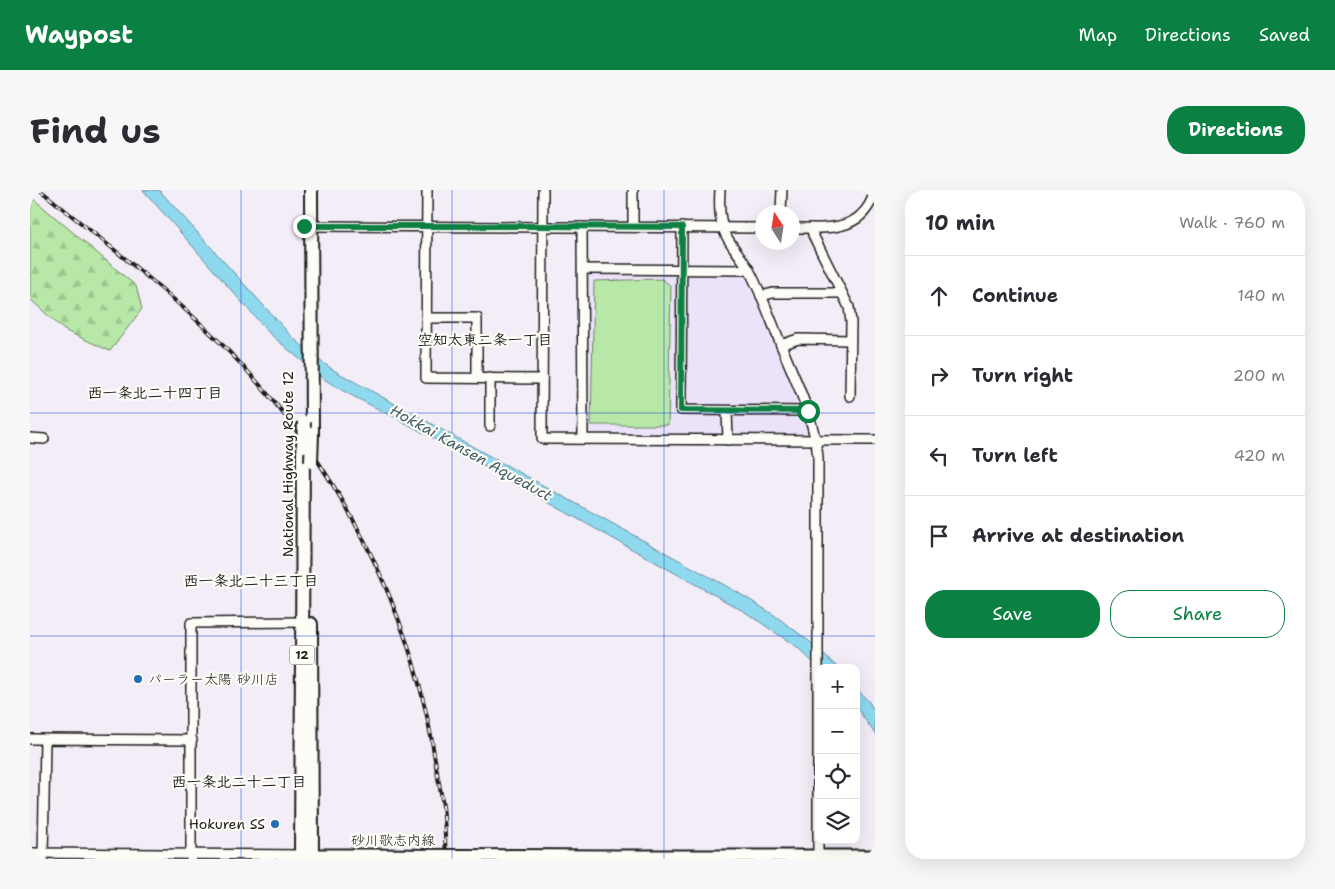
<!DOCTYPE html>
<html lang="en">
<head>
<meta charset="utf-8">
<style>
  body { margin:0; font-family:"Shantell Sans","Klee One",sans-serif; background:#f7f7f7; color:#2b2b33 }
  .controls { position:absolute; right:15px; bottom:15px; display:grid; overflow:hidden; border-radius:10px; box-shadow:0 5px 20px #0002 }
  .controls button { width:45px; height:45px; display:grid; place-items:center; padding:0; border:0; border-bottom:1px solid #e1e1e2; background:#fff; color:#2b2b33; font:25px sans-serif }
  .compass { position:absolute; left:725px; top:15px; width:45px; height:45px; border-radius:50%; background:#fff; box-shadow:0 5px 20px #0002; rotate:348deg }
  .stop { position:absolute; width:15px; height:15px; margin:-11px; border:4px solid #0b8043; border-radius:50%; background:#fff }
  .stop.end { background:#0b8043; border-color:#fff; box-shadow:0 1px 5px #0008 }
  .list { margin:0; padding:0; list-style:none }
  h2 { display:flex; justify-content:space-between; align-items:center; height:65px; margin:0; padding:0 20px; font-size:21px }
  h2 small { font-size:16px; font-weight:400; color:#7c7c81 }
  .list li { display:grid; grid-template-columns:32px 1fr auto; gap:15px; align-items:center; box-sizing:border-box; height:80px; padding:0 20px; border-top:1px solid #e1e1e2 }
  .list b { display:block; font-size:19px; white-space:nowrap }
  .list em { font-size:16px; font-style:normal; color:#7c7c81 }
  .actions { display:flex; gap:10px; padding:15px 20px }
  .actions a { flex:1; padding:11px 0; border:1px solid #0b8043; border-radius:20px; text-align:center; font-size:18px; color:#0b8043 }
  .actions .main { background:#0b8043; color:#fff }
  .icon { flex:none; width:28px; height:28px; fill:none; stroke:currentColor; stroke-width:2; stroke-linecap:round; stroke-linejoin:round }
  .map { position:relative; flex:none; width:845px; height:669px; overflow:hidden; border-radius:20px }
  header { display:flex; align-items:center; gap:30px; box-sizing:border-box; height:70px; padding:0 25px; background:#0b8043; color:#fff }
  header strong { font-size:24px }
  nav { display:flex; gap:28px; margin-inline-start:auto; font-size:18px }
  .intro { display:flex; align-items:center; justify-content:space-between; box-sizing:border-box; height:120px; padding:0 30px }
  h1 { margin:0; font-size:35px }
  .button { padding:12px 22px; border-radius:20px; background:#0b8043; color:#fff; font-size:18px; font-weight:700 }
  main { display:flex; gap:30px; padding:0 30px }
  aside { flex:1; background:#fff; border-radius:20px; box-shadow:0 5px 20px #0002 }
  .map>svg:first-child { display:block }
  .built { fill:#ece2f9 }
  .forest { fill:url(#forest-firs); stroke:#6a8262 }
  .pitch { fill:#b7e8a8; stroke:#6a8262 }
  .water { fill:#8fd9ef; stroke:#618d9b }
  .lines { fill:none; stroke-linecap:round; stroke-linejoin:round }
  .minor-casing { stroke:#1c1c1c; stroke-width:12 }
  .major-casing { stroke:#1c1c1c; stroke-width:15 }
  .highway-casing { stroke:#1c1c1c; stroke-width:16 }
  .minor { stroke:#fdfcf7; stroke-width:9 }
  .major { stroke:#fdfcf7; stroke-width:11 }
  .highway { stroke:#fdfcf7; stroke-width:12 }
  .rail-casing { stroke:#1c1c1c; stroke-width:4 }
  .rail { stroke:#fdfcf7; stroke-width:2; stroke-dasharray:5.5; stroke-linecap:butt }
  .major-bridge-casing { stroke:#1c1c1c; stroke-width:15; stroke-linecap:butt }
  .highway-bridge-casing { stroke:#1c1c1c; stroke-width:16; stroke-linecap:butt }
  .major-bridge { stroke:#fdfcf7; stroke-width:11 }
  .highway-bridge { stroke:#fdfcf7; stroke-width:12 }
  .route { stroke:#0b8043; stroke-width:6 }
  .grid { fill:none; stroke:#1d4ed8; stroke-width:1; stroke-opacity:0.55 }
  .poi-dot { fill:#1f6fb2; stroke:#fdfcf7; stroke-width:2 }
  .labels { text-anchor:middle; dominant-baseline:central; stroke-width:4.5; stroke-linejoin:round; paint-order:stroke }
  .shield { fill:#fdfcf7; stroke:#605f5e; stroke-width:1 }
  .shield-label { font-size:12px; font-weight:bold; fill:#1c1c1c }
  .street-label { font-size:14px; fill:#1c1c1c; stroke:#fdfcf7 }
  .poi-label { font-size:14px; fill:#1c1c1c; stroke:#fdfcf7; text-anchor:start }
  .neighbourhood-label { font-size:15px; font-weight:bold; fill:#1c1c1c; stroke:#fdfcf7 }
  .water-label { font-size:15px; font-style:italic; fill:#445e66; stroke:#fdfcf7 }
</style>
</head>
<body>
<header>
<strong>Waypost</strong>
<nav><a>Map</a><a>Directions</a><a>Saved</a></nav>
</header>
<div class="intro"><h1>Find us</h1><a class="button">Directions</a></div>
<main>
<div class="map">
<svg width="845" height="669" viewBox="0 0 845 669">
  <defs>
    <pattern id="forest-firs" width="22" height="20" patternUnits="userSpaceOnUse" patternTransform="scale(1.25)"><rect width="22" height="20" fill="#b7e8a8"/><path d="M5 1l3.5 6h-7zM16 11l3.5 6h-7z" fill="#9dc690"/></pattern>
  </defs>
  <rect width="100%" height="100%" fill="#f3edf8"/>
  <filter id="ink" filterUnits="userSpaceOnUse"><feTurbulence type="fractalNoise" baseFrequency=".02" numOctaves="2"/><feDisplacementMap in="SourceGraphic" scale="10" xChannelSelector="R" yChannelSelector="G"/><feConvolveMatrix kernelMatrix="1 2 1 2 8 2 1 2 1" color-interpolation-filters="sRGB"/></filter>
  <g filter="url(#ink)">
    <polygon class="built" points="557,83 718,83 729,106 782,247 556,243"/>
    <polygon class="forest" points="0,6 106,96 112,119 80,161 34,140 0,109"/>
    <polygon class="pitch" points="632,89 641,96 638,235 561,235 564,91"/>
    <g class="water">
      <polygon points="113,0 129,0 262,147 289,170 305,181 707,402 744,425 779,451 808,478 789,478 767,457 715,422 381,236 315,202 292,188 240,144"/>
      <polygon points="826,498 839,512 845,522 845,544 826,517"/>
    </g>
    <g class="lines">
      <g class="minor-casing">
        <g id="minor">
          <polyline points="397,0 396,188 512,189"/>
          <polyline points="513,0 512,249 845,250"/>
          <path d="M690 0C689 16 689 34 698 49 704 59 713 69 719 80 732 104 741 130 751 155 766 192 784 227 788 267V669"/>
          <polyline points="751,22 752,0"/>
          <polyline points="274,36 732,38"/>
          <polyline points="552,37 553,249"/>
          <polyline points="603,37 603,0"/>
          <polyline points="652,37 651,220 778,221"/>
          <path d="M762 38C797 38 834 43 845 0"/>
          <polyline points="782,38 783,45 819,117 821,132 820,206"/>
          <polyline points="553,79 719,80"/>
          <polyline points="731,106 743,103 812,103"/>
          <polyline points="396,128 447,128 447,188"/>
          <polyline points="751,155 768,149 820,150"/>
          <polyline points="460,188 460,236"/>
          <polyline points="697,221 698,250"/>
          <polyline points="0,248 14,249"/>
          <polyline points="0,549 162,550"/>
          <polyline points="0,663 271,665"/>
          <polyline points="13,669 15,549"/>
          <polyline points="161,669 161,433 273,432"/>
        </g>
      </g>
      <g class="major-casing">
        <g id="major">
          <polyline points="275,665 325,665"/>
          <polyline points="582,666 845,666"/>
        </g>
      </g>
      <g class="highway-casing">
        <g id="highway">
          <polyline points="281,0 282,243"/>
          <polyline points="281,434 282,669"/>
          <polyline points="271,669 273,261"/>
        </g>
      </g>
      <use href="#minor" class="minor"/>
      <use href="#major" class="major"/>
      <use href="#highway" class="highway"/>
      <g class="rail-casing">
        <path id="rail" d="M10 0C76 54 149 108 208 171 288 255 349 361 383 472 393 506 401 541 406 576 408 589 411 602 413 616 415 633 415 651 416 669"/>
      </g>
      <use href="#rail" class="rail"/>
      <g class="major-bridge-casing">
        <polyline id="major-bridge" points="325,665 582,666"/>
      </g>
      <g class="highway-bridge-casing">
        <g id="highway-bridge">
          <polyline points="273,256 274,232"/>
          <polyline points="281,272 282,243"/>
        </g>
      </g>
      <use href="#major-bridge" class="major-bridge"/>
      <use href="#highway-bridge" class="highway-bridge"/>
    </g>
  </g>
  <g class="lines" filter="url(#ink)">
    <polyline class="route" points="274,36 504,36 652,37 651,220 778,221"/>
  </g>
  <path class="grid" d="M211 0V669M422 0V669M634 0V669M0 223H845M0 446H845"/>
  <g class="poi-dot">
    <circle cx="108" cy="489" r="5"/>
    <circle cx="245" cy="634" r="5"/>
  </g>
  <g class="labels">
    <rect class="shield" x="259.5" y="455.5" width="25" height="19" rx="4"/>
    <g class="shield-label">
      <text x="272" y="465">12</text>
    </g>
    <g class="street-label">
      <text transform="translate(258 274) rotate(-90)">National Highway Route 12</text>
      <text x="363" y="650">砂川歌志内線</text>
    </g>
    <g class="poi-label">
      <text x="118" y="489">パーラー太陽 砂川店</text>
      <text x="235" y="634" text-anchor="end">Hokuren SS</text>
    </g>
    <g class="neighbourhood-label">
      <text x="455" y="150">空知太東二条一丁目</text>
      <text x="125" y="203">西一条北二十四丁目</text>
      <text x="221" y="391">西一条北二十三丁目</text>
      <text x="209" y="592">西一条北二十二丁目</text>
    </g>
    <g class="water-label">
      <text transform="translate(441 263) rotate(29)">Hokkai Kansen Aqueduct</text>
    </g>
  </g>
</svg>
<div class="controls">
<button>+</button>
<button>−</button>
<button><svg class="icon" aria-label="locate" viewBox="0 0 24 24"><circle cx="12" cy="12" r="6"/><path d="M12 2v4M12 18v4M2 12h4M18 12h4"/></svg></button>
<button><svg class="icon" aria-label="layers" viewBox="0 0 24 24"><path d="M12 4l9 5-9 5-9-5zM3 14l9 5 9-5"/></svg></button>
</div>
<svg class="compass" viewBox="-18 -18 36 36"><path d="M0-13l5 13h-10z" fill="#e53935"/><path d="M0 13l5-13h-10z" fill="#7c7c81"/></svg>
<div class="stop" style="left:778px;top:221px"></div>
<div class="stop end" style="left:274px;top:36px"></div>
</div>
<aside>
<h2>10 min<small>Walk · 760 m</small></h2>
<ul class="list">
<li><svg class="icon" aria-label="ahead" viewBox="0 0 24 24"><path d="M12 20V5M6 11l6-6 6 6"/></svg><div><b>Continue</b></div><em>140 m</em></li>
<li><svg class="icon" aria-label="right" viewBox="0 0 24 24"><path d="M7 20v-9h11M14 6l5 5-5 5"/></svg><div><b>Turn right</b></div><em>200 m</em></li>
<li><svg class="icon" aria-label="left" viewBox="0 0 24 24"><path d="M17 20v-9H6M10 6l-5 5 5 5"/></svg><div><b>Turn left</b></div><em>420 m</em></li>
<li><svg class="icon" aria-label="arrive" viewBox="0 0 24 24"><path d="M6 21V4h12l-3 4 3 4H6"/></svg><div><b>Arrive at destination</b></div></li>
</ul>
<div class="actions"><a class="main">Save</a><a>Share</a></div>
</aside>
</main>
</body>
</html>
